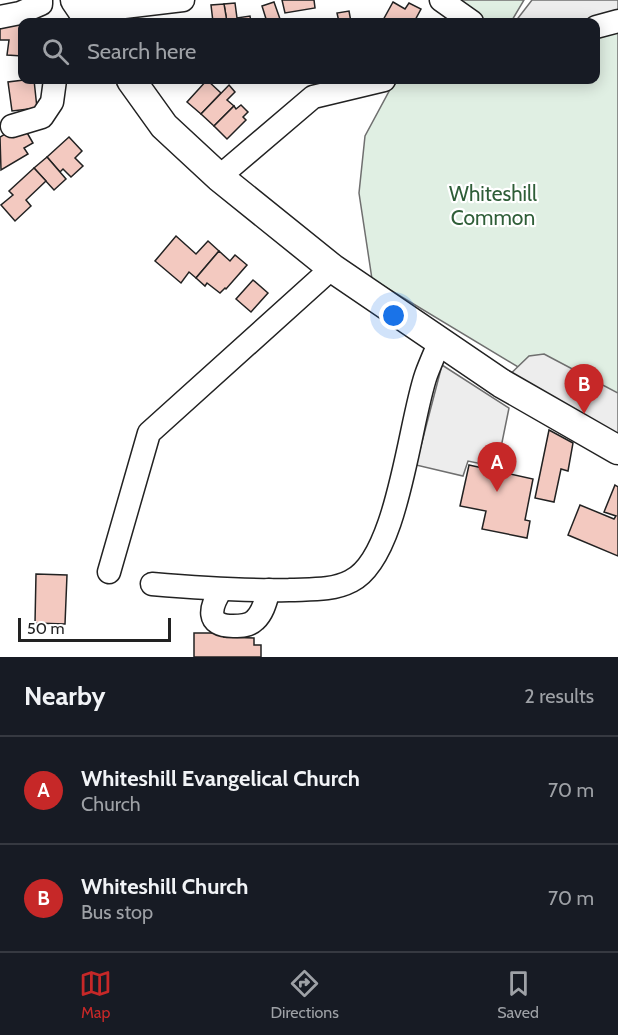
<!DOCTYPE html>
<html lang="en">
<head>
<meta charset="utf-8">
<style>
  body { margin:0; font-family:Cabin,sans-serif; background:#20242c; color:#f1f3f6 }
  .scale { position:absolute; left:18px; bottom:15px; width:153px; box-sizing:border-box; padding-left:6px; border:3px solid #222; border-top:0; font-size:16px; line-height:21px; white-space:nowrap; color:#222; -webkit-text-stroke:4px #fff; paint-order:stroke }
  .you { position:absolute; left:394px; top:316px; width:21px; height:21px; margin:-15px; border:4px solid #fff; border-radius:50%; background:#1a73e8; box-shadow:0 0 0 9px #1a73e833 }
  .badge { display:grid; place-items:center; width:39px; height:39px; border-radius:50%; background:#c62828; color:#fff; font-size:20px; font-weight:700 }
  .pin { position:absolute; translate:-50% -50px; filter:drop-shadow(0 2px 3px #0008) }
  .pin::after { content:''; position:absolute; top:32px; width:21px; height:18px; background:inherit; clip-path:polygon(0 0,100% 0,50% 100%) }
  .list { margin:0; padding:0; list-style:none }
  h2 { display:flex; justify-content:space-between; align-items:center; height:78px; margin:0; padding:0 24px; font-size:26px }
  h2 small { font-size:20px; font-weight:400; color:#9ea1a6 }
  .list li { display:grid; grid-template-columns:39px 1fr auto; gap:18px; align-items:center; box-sizing:border-box; height:108px; padding:0 24px; border-top:2px solid #363941 }
  .list b { display:block; font-size:22px; white-space:nowrap }
  .list p { margin:0; font-size:20px; white-space:nowrap; color:#9ea1a6 }
  .list em { font-size:20px; font-style:normal; color:#9ea1a6 }
  .icon { flex:none; width:33px; height:33px; fill:none; stroke:currentColor; stroke-width:2; stroke-linecap:round; stroke-linejoin:round }
  .map { position:relative; flex:none; width:618px; height:657px; overflow:hidden }
  .search { position:absolute; background:#171b24; box-shadow:0 3px 15px #0003; left:18px; right:18px; top:18px; height:66px; display:flex; align-items:center; gap:15px; box-sizing:border-box; padding:0 21px; border-radius:12px; color:#9ea1a6; font-size:22px }
  .sheet { height:294px; background:#171b24 }
  nav { display:flex; justify-content:space-around; align-items:center; box-sizing:border-box; height:84px; border-top:2px solid #363941; background:#171b24; font-size:16px; color:#9ea1a6 }
  nav a { display:grid; justify-items:center; gap:3px }
  nav .on { color:#c62828 }
  .map>svg:first-child { display:block }
  .green { fill:#e0efe3; stroke:#6f6f6f; stroke-width:1.5 }
  .parking { fill:#ededed; stroke:#6f6f6f; stroke-width:1.5 }
  .building { fill:#f3c9c0; stroke:#222; stroke-width:1.5 }
  .lines { fill:none; stroke-linecap:round; stroke-linejoin:round }
  .minor-casing { stroke:#222; stroke-width:25 }
  .major-casing { stroke:#222; stroke-width:31 }
  .minor { stroke:#fff; stroke-width:22 }
  .major { stroke:#fff; stroke-width:28 }
  .labels { text-anchor:middle; dominant-baseline:central; stroke-width:4.5; stroke-linejoin:round; paint-order:stroke }
  .park-label { font-size:21px; fill:#2f5e38; stroke:#fff }
</style>
</head>
<body>
<div class="map">
<svg width="618" height="657" viewBox="0 0 618 657">
  <rect width="100%" height="100%" fill="#fff"/>
  <g class="green">
    <polygon points="443,0 524,0 511,22 476,22"/>
    <polygon points="618,30 618,427 372,279 359,193 365,136 393,84 411,80 596,80 596,35"/>
  </g>
  <g class="parking">
    <polygon points="532,0 618,0 618,13 576,22 515,22"/>
    <polygon points="544,354 618,393 618,450 501,383 529,356"/>
    <polygon points="442,365 509,408 497,467 468,461 463,476 416,465"/>
  </g>
  <g class="building">
    <polygon points="282,0 314,0 315,8 285,13"/>
    <polygon points="274,2 280,19 267,22 262,6"/>
    <polygon points="393,2 405,9 409,3 421,9 414,22 382,22"/>
    <polygon points="235,3 237,18 250,16 251,22 227,22 224,4"/>
    <polygon points="224,4 227,22 213,22 211,5"/>
    <polygon points="349,11 351,22 339,22 337,13"/>
    <polygon points="36,14 36,22 22,22 22,56 7,55 9,40 0,40 0,26"/>
    <polygon points="24,80 34,80 37,108 12,111 8,82"/>
    <polygon points="207,80 221,93 201,114 187,102"/>
    <polygon points="229,85 235,92 227,100 234,106 214,126 201,114"/>
    <polygon points="241,105 248,112 243,117 246,120 227,139 214,126 234,106 236,109"/>
    <polygon points="22,124 33,143 24,148 28,154 1,170 0,137"/>
    <polygon points="69,137 82,151 75,158 83,166 71,177 63,169 60,172 47,157"/>
    <polygon points="47,157 66,179 54,190 34,168"/>
    <polygon points="34,168 46,181 26,200 31,206 15,221 1,205 13,195 9,191"/>
    <polygon points="176,236 196,254 208,241 219,251 196,278 189,272 181,283 155,261"/>
    <polygon points="219,251 230,261 235,255 247,265 226,289 225,288 220,293 207,283 205,286 196,278"/>
    <polygon points="253,280 268,293 251,312 236,299"/>
    <polygon points="549,430 573,443 568,471 561,469 554,502 535,498"/>
    <polygon points="469,465 533,479 525,520 530,521 527,538 482,529 486,511 460,506"/>
    <polygon points="615,485 618,487 618,556 568,535 580,505 614,519 616,516 604,512"/>
    <polygon points="36,574 67,575 65,624 35,623"/>
    <polygon points="194,633 225,633 224,637 254,638 254,645 261,645 261,657 194,657"/>
  </g>
  <g class="lines">
    <g class="minor-casing">
      <g id="minor">
        <polyline points="441,0 472,22"/>
        <polyline points="82,12 183,0"/>
        <polyline points="0,17 20,13 41,4 41,0"/>
        <polyline points="596,27 618,21"/>
        <polyline points="12,126 42,117 52,102 55,80"/>
        <polyline points="219,177 313,97 384,80"/>
        <polyline points="109,572 149,433 332,268"/>
        <path d="M152 584C198 588 243 591 289 590 310 589 332 591 351 581 398 558 409 424 426 375 430 364 435 353 440 341"/>
        <path d="M221 590C210 607 205 626 233 626 241 626 249 626 255 620 263 613 266 600 269 590"/>
      </g>
    </g>
    <g class="major-casing">
      <g id="major">
        <polyline points="75,0 90,22"/>
        <polyline points="131,80 164,126 219,177 332,268 501,383 618,450"/>
      </g>
    </g>
    <use href="#minor" class="minor"/>
    <use href="#major" class="major"/>
  </g>
  <g class="labels">
    <g class="park-label">
      <text x="493" y="193">Whiteshill<tspan x="493" dy="24">Common</tspan></text>
    </g>
  </g>
</svg>
<div class="scale">50 m</div>
<div class="you"></div>
<div class="pin badge" style="left:497px;top:492px">A</div>
<div class="pin badge" style="left:584px;top:414px">B</div>
<div class="search"><svg class="icon" aria-label="search" viewBox="0 0 24 24"><circle cx="10" cy="10" r="6"/><path d="M15 15l6 6"/></svg>Search here</div>
</div>
<section class="sheet">
<h2>Nearby<small>2 results</small></h2>
<ul class="list">
<li><span class="badge">A</span><div><b>Whiteshill Evangelical Church</b><p>Church</p></div><em>70 m</em></li>
<li><span class="badge">B</span><div><b>Whiteshill Church</b><p>Bus stop</p></div><em>70 m</em></li>
</ul>
</section>
<nav>
<a class="on"><svg class="icon" aria-label="map" viewBox="0 0 24 24"><path d="M3 6l6-2 6 2 6-2v14l-6 2-6-2-6 2zM9 4v14M15 6v14"/></svg>Map</a>
<a><svg class="icon" aria-label="directions" viewBox="0 0 24 24"><path d="M12 3l9 9-9 9-9-9zM9 14v-3h6M13 9l2 2-2 2"/></svg>Directions</a>
<a><svg class="icon" aria-label="saved" viewBox="0 0 24 24"><path d="M7 4h10v16l-5-4-5 4z"/></svg>Saved</a>
</nav>
</body>
</html>
